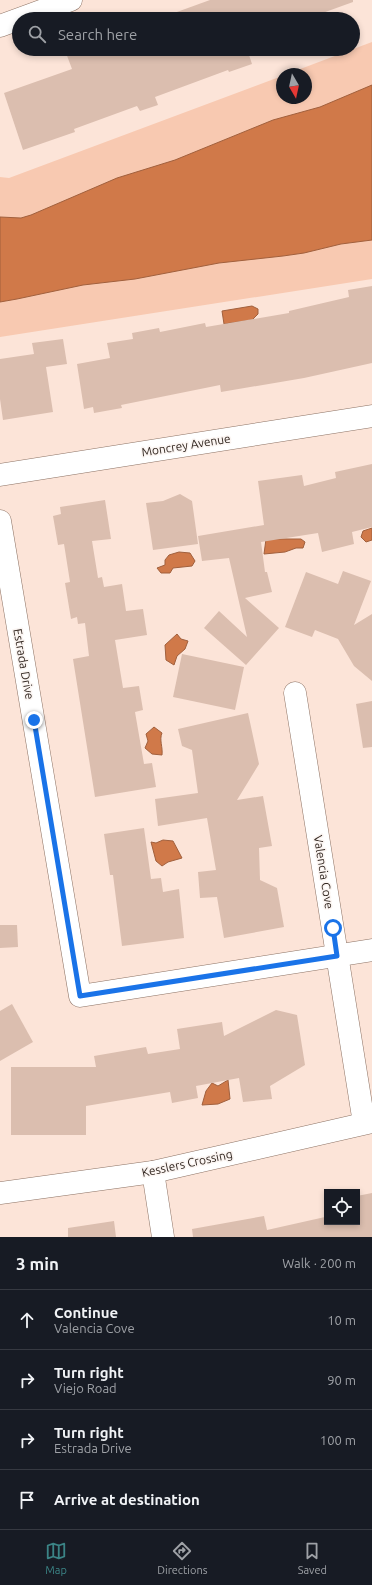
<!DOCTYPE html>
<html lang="en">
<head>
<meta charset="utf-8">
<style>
  body { margin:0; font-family:Ubuntu,sans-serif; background:#20242c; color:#f1f3f6 }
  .controls { position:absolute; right:12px; bottom:12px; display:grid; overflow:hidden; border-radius:0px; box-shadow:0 2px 6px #0003 }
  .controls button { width:36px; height:36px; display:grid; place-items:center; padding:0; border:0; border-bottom:1px solid #363941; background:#171b24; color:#f1f3f6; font:20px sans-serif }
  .compass { position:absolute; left:276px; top:68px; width:36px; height:36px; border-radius:50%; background:#171b24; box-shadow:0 2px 6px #0003; rotate:171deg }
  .stop { position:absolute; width:12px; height:12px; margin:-9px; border:3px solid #1a73e8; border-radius:50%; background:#fff }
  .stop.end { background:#1a73e8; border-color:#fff; box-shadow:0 1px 4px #0008 }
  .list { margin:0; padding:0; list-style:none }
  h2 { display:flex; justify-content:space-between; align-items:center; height:52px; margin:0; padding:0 16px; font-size:17px }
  h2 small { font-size:13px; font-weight:400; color:#9ea1a6 }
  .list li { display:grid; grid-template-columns:26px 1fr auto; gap:12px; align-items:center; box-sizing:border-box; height:60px; padding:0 16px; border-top:1px solid #363941 }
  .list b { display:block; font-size:15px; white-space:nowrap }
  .list p { margin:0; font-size:13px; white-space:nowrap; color:#9ea1a6 }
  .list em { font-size:13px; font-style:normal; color:#9ea1a6 }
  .icon { flex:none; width:22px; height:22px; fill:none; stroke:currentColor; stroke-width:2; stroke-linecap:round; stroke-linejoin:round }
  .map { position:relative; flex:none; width:372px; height:1237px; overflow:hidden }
  .search { position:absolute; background:#171b24; box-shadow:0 2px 6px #0003; left:12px; right:12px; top:12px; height:44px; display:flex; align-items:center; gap:10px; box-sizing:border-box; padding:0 14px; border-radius:22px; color:#9ea1a6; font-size:15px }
  .sheet { height:292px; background:#171b24 }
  nav { display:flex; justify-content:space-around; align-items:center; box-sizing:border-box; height:56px; border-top:1px solid #363941; background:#171b24; font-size:11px; color:#9ea1a6 }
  nav a { display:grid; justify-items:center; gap:2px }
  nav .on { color:#3b8486 }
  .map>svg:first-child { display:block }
  .green { fill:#f8c9b1 }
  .water { fill:#d07949; stroke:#a1603d }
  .building { fill:#dbbeaf }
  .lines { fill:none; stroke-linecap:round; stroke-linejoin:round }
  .minor-casing { stroke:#8c7264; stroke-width:23 }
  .minor { stroke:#fff; stroke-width:22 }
  .route { stroke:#1a73e8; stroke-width:5 }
  .labels { text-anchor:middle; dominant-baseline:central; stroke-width:3; stroke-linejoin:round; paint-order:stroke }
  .street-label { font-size:12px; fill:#322721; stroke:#fbf5f2 }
</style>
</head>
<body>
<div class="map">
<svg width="372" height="1237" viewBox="0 0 372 1237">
  <rect width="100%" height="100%" fill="#fce4d8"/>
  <polygon class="green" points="372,42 372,279 0,337 0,177 9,178 282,76 282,98 306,98 306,74 287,74"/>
  <g class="water">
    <polygon points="372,85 372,240 341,244 304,253 283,256 219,263 135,279 83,285 17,299 0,302 0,217 21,218 31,215 117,178 175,160 273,120 320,107"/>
    <polygon points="252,306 258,309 258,314 252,320 224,324 222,311"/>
    <polygon points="372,528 372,540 366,542 361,537 363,531"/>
    <polygon points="266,539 301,539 305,542 303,548 296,548 285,552 264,554"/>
    <polygon points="179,552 190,553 195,561 192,566 173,568 170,573 161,573 157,568 165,565 165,560 169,555"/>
    <polygon points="177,634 181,639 188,641 185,649 177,656 174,665 166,660 165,645"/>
    <path d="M154 727 162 733C159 740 163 747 162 755L152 754 145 748 148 741 146 734Z"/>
    <polygon points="163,840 173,841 182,858 168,862 162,866 156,861 151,842 156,843"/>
    <polygon points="228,1080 230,1099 218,1104 202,1105 206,1091 212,1083 218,1086"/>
  </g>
  <g class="building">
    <polygon points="210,0 353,0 353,2 306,19 164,19 163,17"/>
    <polygon points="77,49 247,49 252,64 229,72 228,70 155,97 158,105 140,111 137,106 74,129 75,132 23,150 4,93 72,69 66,53"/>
    <polygon points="372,286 372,363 304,378 221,392 220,385 121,405 122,408 94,413 93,407 84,409 77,364 110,358 107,343 133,339 132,333 159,328 160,332 205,323 206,327 289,313 289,311 349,297 348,290"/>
    <polygon points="63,339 67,364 46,367 53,412 3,420 0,399 0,359 34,354 32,343"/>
    <polygon points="372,464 372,527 352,532 354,544 322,552 318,533 261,542 265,572 267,572 272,592 245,598 279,628 246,665 204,628 219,611 247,637 229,558 202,561 198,536 264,525 258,481 302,475 304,486 336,478 335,472"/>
    <polygon points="180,494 192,501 198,544 153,550 146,503 163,501"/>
    <polygon points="105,500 111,539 92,541 98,578 102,577 104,587 122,584 126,611 143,609 147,635 115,640 123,688 139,686 143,710 135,712 144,764 152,763 156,787 95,797 73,659 89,656 85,623 78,624 77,617 71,619 65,583 70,582 64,544 58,545 53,516 61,514 60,507"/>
    <polygon points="343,571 371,581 354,625 372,614 372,681 354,666 338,639 315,630 312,637 285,627 306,572 338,584"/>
    <polygon points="182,654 244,667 235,710 173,697"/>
    <polygon points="372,701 372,747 363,748 356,704"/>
    <polygon points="248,713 259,764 237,800 263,796 272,846 259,848 260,880 277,888 284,927 224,938 217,897 200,898 198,872 216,870 207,818 158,826 155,799 198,793 192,750 182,746 178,729"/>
    <polygon points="144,828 151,879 161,878 163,892 179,889 184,938 122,946 113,875 110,875 104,834"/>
    <polygon points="0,925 17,925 18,947 0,948"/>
    <polygon points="12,1004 33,1042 0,1061 0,1011"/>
    <polygon points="276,1010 297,1015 305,1065 270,1086 272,1099 243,1102 239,1078 196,1086 198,1098 172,1103 170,1092 86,1106 86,1135 11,1135 11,1067 96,1067 94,1056 146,1047 148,1054 180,1049 177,1029 222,1022 224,1036"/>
    <polygon points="372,1193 372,1237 193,1237 192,1229 264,1216 267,1230 325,1217 326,1222 357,1222 357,1196"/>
    <polygon points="114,1221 116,1237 68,1237 68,1228"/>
  </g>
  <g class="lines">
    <g class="minor-casing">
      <g id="minor">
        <polyline points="0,26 71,0"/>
        <polyline points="0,475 372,416"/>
        <polyline points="0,521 80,996 372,950"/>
        <polyline points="295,693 364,1123"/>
        <polyline points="153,1172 163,1237"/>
        <polyline points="0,1193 153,1172 372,1122"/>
      </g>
    </g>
    <use href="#minor" class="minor"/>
  </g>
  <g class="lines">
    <polyline class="route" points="34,720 80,996 337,956 333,928"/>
  </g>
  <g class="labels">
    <g class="street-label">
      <text transform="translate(186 445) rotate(-9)">Moncrey Avenue</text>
      <text transform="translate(24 664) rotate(80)">Estrada Drive</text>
      <text transform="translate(324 872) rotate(81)">Valencia Cove</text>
      <text transform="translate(187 1163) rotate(-12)">Kesslers Crossing</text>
    </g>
  </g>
</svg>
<div class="controls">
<button><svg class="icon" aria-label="locate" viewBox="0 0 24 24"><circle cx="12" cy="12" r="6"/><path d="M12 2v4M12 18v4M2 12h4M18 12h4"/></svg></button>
</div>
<svg class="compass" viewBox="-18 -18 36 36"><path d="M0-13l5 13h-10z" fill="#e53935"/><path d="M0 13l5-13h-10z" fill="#9ea1a6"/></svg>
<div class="stop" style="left:333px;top:928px"></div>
<div class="stop end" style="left:34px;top:720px"></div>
<div class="search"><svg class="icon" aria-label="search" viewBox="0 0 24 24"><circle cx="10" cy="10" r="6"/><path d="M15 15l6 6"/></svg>Search here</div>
</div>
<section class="sheet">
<h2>3 min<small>Walk · 200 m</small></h2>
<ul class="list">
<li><svg class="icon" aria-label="ahead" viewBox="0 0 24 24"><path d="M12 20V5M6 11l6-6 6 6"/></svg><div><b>Continue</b><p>Valencia Cove</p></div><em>10 m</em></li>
<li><svg class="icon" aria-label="right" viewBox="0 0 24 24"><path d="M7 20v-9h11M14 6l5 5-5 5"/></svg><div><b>Turn right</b><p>Viejo Road</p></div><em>90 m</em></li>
<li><svg class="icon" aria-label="right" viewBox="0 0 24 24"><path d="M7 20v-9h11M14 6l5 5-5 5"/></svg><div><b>Turn right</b><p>Estrada Drive</p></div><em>100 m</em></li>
<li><svg class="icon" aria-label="arrive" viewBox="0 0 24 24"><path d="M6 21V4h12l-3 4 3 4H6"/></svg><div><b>Arrive at destination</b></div></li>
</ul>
</section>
<nav>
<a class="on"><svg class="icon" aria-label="map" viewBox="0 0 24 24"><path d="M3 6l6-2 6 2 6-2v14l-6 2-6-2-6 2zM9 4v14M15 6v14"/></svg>Map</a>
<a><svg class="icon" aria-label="directions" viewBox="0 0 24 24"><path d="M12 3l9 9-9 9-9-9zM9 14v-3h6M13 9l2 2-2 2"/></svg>Directions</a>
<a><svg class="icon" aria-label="saved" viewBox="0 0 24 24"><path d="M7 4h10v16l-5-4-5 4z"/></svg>Saved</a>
</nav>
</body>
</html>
